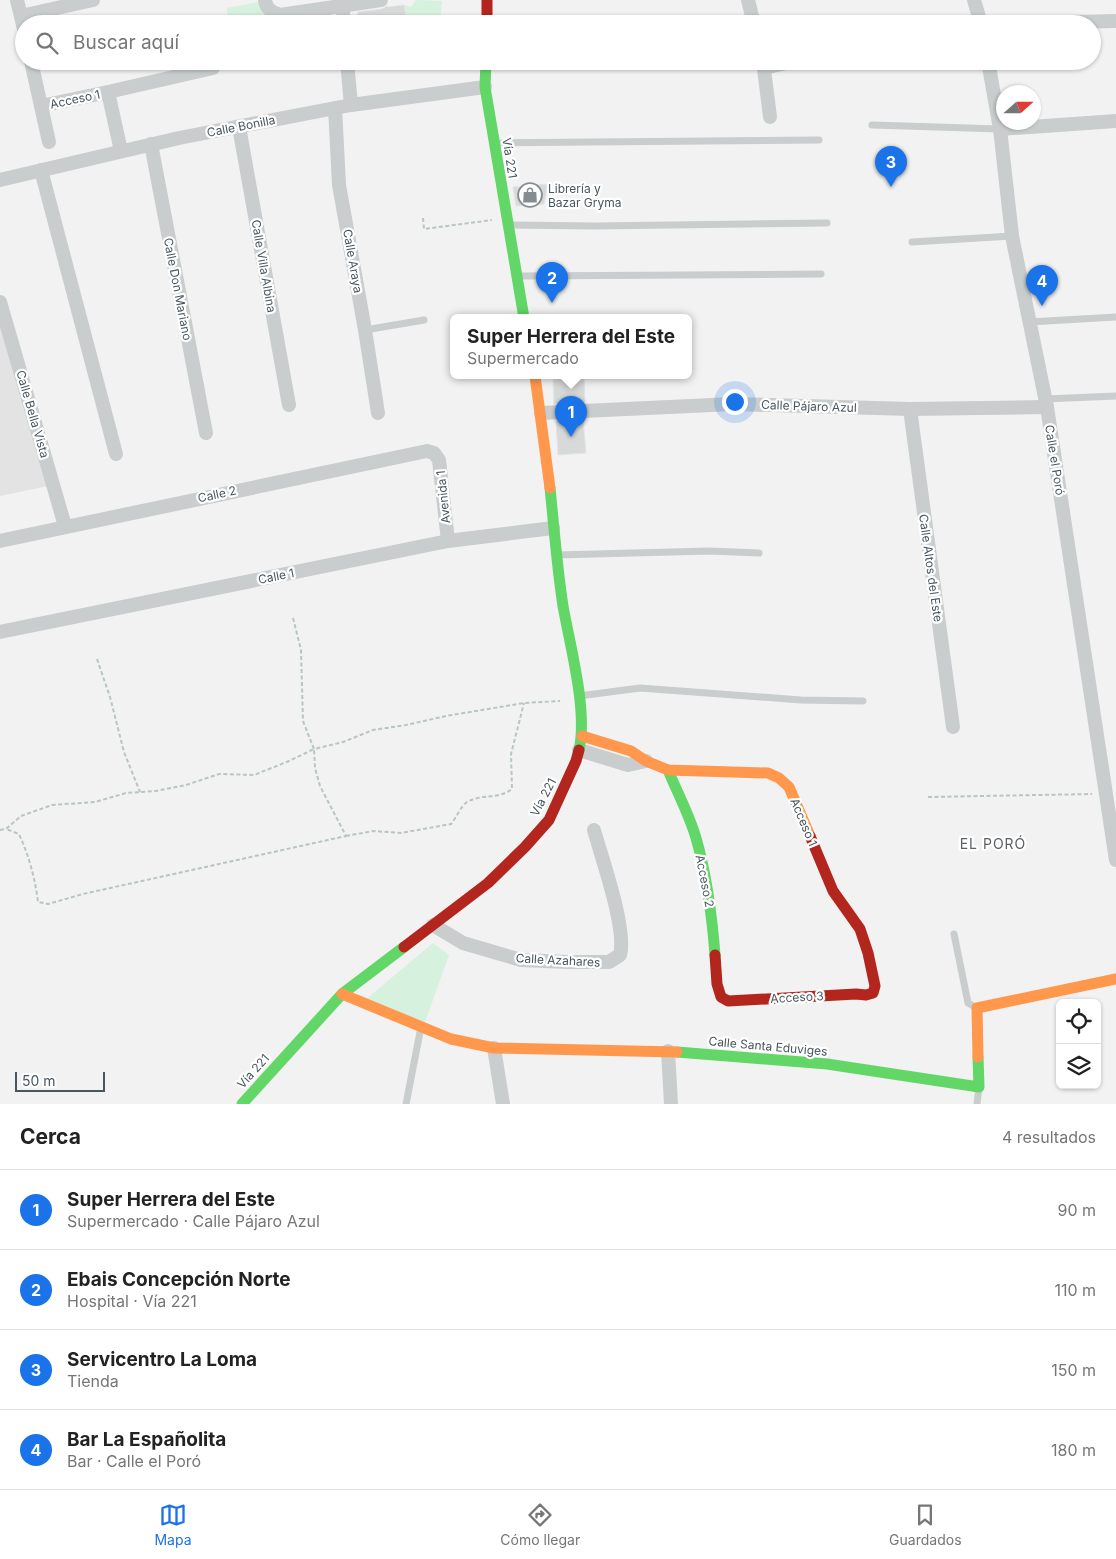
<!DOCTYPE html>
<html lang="es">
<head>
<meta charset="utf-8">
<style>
  body { margin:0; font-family:Inter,sans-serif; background:#f6f6f6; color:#222 }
  .controls { position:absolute; right:15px; bottom:15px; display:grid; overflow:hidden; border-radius:8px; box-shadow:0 1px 4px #0004 }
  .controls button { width:45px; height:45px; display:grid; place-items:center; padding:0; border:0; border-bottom:1px solid #e0e0e0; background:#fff; color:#222; font:25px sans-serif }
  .compass { position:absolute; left:996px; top:85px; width:45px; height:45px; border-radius:50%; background:#fff; box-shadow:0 1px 4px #0004; rotate:69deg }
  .scale { position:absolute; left:15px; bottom:12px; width:90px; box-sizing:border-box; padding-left:5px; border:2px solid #48565f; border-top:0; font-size:14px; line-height:18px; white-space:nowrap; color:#48565f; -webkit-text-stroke:4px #fff; paint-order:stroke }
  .you { position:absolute; left:734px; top:401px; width:18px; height:18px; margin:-12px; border:4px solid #fff; border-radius:50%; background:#1a73e8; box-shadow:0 0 0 8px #1a73e833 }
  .badge { display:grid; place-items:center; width:32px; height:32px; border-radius:50%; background:#1a73e8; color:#fff; font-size:16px; font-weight:700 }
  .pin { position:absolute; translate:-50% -41px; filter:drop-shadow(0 1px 2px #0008) }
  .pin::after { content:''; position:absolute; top:26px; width:18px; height:15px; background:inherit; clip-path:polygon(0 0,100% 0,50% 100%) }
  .popup { position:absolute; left:450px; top:314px; width:242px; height:65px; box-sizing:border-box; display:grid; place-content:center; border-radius:8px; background:#fff; filter:drop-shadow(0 1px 4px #0005); font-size:16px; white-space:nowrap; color:#767676 }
  .popup b { font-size:19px; color:#222 }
  .popup::after { content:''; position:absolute; left:50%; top:100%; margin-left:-10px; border:10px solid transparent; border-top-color:#fff }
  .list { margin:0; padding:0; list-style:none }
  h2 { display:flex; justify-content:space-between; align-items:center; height:65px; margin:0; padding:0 20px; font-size:21px }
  h2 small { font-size:16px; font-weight:400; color:#767676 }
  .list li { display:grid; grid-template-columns:32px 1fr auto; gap:15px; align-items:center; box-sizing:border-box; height:80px; padding:0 20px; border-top:1px solid #e0e0e0 }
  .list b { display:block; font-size:19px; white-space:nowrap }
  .list p { margin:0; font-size:16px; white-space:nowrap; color:#767676 }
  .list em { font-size:16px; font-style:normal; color:#767676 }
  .icon { flex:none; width:28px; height:28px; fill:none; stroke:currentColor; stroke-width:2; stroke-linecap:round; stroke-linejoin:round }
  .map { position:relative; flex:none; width:1116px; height:1104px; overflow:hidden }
  .search { position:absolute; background:#fff; box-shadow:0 1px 4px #0004; left:15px; right:15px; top:15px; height:55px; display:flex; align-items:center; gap:12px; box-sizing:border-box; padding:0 18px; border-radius:28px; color:#767676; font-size:19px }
  .sheet { height:385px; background:#fff }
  nav { display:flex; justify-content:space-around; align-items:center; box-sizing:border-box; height:70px; border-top:1px solid #e0e0e0; background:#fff; font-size:14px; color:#767676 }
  nav a { display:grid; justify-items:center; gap:2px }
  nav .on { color:#1a73e8 }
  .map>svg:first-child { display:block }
  .education { fill:#e4e3e4 }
  .green { fill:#d6f1de }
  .building { fill:#d8dada; stroke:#e3e4e5 }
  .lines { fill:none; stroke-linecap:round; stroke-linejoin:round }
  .path { stroke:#b8c5c0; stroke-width:2; stroke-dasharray:4 2.5; stroke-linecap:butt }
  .lane { stroke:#c9cdce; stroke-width:7 }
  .street { stroke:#c9cdce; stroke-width:14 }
  .fast { stroke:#63d668; stroke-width:11 }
  .slow { stroke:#ff974d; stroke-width:11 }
  .jam { stroke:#b3261e; stroke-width:11 }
  .labels { text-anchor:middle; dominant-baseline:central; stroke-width:4.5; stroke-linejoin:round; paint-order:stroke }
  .street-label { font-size:12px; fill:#48565f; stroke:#fff }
  .poi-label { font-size:12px; fill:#48565f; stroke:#fff; text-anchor:start }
  .neighbourhood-label { font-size:14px; letter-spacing:1px; fill:#5d6266; stroke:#fff }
</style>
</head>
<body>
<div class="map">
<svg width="1116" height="1104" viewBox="0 0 1116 1104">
  <rect width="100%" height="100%" fill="#f2f2f2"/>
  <polygon class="education" points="0,323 48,486 0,496"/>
  <g class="green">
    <polygon points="416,0 442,1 440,24 407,24 404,5 411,7"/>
    <polygon points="258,2 274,24 229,24 227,8"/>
    <polygon points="433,943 449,955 425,1022 364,1001"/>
  </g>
  <g class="building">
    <polygon points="404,5 407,24 354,24 358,12 382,9 387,6 388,7"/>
    <polygon points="334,16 335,24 303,24 303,20"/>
    <polygon points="548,184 544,204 516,206 513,187"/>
    <polygon points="553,376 584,376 585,402 554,404"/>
    <polygon points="583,420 586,453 558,455 556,421"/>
  </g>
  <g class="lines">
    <g class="path">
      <polyline points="423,218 424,229 492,220"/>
      <polyline points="293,618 301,650 303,721 314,749 343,742 373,730 406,725 446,716 524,703 560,701"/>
      <polyline points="97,659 110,697 124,752 140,792"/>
      <polyline points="928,797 1092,794"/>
      <path d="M0 830 6 829 21 816 52 805 95 802 126 793 156 791 186 785 219 774 254 775 289 761 314 749 315 768 320 786 346 836 83 894 48 904 38 902C35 878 29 856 19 834L6 829"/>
      <path d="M346 836 373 831 401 833 451 824C456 818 461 806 467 802 483 793 497 800 512 789L511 754 524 703"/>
    </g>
    <g class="lane">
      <polyline points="872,125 1000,129"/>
      <polyline points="494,143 819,140"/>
      <polyline points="510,225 595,226 827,223"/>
      <polyline points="912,242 1012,236"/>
      <polyline points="519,276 821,274"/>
      <polyline points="1029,322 1116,317"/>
      <polyline points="365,330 424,320"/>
      <polyline points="1045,399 1116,396"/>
      <polyline points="557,555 709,551 759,553"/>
      <polyline points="579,696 640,688 801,700 863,701"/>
      <polyline points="954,934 968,1003 977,1008"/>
      <polyline points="406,1104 421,1027"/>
      <polyline points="977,1104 979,1087"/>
    </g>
    <g class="street">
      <polyline points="17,0 24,29"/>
      <path d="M265 0C266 9 272 12 280 15L381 0"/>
      <polyline points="342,0 344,24"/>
      <polyline points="748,0 754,24"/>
      <polyline points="974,0 981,24"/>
      <polyline points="21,16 93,0"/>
      <polyline points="986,24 1116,21"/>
      <polyline points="31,61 49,142"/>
      <polyline points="347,61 351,105"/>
      <polyline points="763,61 770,117"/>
      <polyline points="988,61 1000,129 1012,236 1047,407 1116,860"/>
      <polyline points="764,68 795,61"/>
      <polyline points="41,106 108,92"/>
      <polyline points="335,108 339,185 365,330 378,413"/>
      <polyline points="239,127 289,405"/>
      <polyline points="1000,129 1116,121"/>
      <polyline points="151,144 206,433"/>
      <polyline points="121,151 108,92 213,68"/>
      <polyline points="41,170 116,454"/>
      <polyline points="0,180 179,138 351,105 485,87"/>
      <polyline points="0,302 65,526"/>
      <polyline points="910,409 953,727"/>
      <polyline points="541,413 733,404 910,409 1047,407"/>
      <polyline points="0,541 427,451 434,453 439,460 448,541"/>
      <polyline points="0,632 448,541 553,528"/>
      <polyline points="579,750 628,765 646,761"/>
      <path d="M433 925 463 943 521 960 568 962H609L620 955C627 929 602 859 594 830"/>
      <polyline points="494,1048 503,1104"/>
      <polyline points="668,1051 671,1104"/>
    </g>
    <g class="fast">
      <polyline points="486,61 485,87 524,318"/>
      <path d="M550 488C554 527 557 567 563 606 570 646 588 711 579 750"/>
      <path d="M668 770C677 792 689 814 696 838 707 876 712 916 715 955"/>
      <polyline points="677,1052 827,1064 979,1087 978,1057"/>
      <polyline points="242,1104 342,994 404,947"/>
    </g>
    <g class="slow">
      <polyline points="535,376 550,488"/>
      <polyline points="582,736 631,751 646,761 668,770 768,773 779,778 789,787 810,836"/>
      <polyline points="342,994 451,1039 494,1048 677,1052"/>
      <polyline points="978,1057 977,1008 1116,979"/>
    </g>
    <g class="jam">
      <polyline points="487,0 487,24"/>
      <polyline points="404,947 488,883 525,847 549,820 576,761 579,750"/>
      <polyline points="715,955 717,984 721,997 728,1001 856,994 866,995 873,993 875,986 868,953 860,929 833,891 810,836"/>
    </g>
  </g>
  <defs>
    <g id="shop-ring" transform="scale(1.25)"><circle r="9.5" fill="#fff" stroke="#848d92" stroke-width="1.5"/><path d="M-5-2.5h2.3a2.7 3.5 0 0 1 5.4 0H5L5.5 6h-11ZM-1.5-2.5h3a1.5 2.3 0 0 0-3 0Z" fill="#848d92"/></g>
  </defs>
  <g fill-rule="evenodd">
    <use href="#shop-ring" x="530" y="195"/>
  </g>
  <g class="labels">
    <g class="street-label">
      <text transform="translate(75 99) rotate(-12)">Acceso 1</text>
      <text transform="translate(241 126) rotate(-11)">Calle Bonilla</text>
      <text transform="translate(510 158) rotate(81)">Vía 221</text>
      <text transform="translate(353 261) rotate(80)">Calle Araya</text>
      <text transform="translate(264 266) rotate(80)">Calle Villa Albina</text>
      <text transform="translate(178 289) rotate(79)">Calle Don Mariano</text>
      <text transform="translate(809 406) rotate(2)">Calle Pájaro Azul</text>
      <text transform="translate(33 414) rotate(74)">Calle Bella Vista</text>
      <text transform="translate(1055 460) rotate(81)">Calle el Poró</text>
      <text transform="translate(217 494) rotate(-12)">Calle 2</text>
      <text transform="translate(443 497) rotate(-96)">Avenida 1</text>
      <text transform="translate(931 568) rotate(82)">Calle Altos del Este</text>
      <text transform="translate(276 576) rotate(-11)">Calle 1</text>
      <text transform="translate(543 797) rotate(-62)">Vía 221</text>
      <text transform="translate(804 822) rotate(67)">Acceso 1</text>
      <text transform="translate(705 881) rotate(79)">Acceso 2</text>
      <text transform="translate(558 960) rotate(3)">Calle Azahares</text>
      <text transform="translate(797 997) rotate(-3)">Acceso 3</text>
      <text transform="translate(768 1046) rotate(5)">Calle Santa Eduviges</text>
      <text transform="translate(253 1071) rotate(-48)">Vía 221</text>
    </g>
    <g class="poi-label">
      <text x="548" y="188">Librería y<tspan x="548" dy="14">Bazar Gryma</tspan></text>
    </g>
    <g class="neighbourhood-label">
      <text x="993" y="843">EL PORÓ</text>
    </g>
  </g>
</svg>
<div class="controls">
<button><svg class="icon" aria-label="locate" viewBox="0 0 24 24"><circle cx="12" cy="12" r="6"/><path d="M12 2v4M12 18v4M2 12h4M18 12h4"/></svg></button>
<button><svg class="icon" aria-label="layers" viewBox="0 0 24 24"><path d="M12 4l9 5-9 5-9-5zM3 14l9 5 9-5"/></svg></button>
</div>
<svg class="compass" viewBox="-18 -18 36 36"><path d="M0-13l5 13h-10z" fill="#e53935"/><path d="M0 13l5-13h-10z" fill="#767676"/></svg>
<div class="scale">50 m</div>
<div class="you"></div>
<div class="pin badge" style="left:571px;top:437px">1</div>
<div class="popup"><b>Super Herrera del Este</b>Supermercado</div>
<div class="pin badge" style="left:552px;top:303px">2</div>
<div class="pin badge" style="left:891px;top:187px">3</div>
<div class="pin badge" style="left:1042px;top:306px">4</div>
<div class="search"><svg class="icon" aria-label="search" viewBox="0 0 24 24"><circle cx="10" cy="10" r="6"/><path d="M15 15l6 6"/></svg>Buscar aquí</div>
</div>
<section class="sheet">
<h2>Cerca<small>4 resultados</small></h2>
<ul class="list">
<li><span class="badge">1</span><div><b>Super Herrera del Este</b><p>Supermercado · Calle Pájaro Azul</p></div><em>90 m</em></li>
<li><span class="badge">2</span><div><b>Ebais Concepción Norte</b><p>Hospital · Vía 221</p></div><em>110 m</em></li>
<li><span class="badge">3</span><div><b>Servicentro La Loma</b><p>Tienda</p></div><em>150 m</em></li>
<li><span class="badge">4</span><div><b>Bar La Españolita</b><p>Bar · Calle el Poró</p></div><em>180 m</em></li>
</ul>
</section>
<nav>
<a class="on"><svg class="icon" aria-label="map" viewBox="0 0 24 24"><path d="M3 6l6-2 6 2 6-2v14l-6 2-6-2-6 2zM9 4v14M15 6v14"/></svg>Mapa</a>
<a><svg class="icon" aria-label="directions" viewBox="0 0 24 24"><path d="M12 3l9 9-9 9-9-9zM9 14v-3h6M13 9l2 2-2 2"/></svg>Cómo llegar</a>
<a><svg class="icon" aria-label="saved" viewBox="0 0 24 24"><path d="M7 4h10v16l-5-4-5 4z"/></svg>Guardados</a>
</nav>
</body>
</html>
